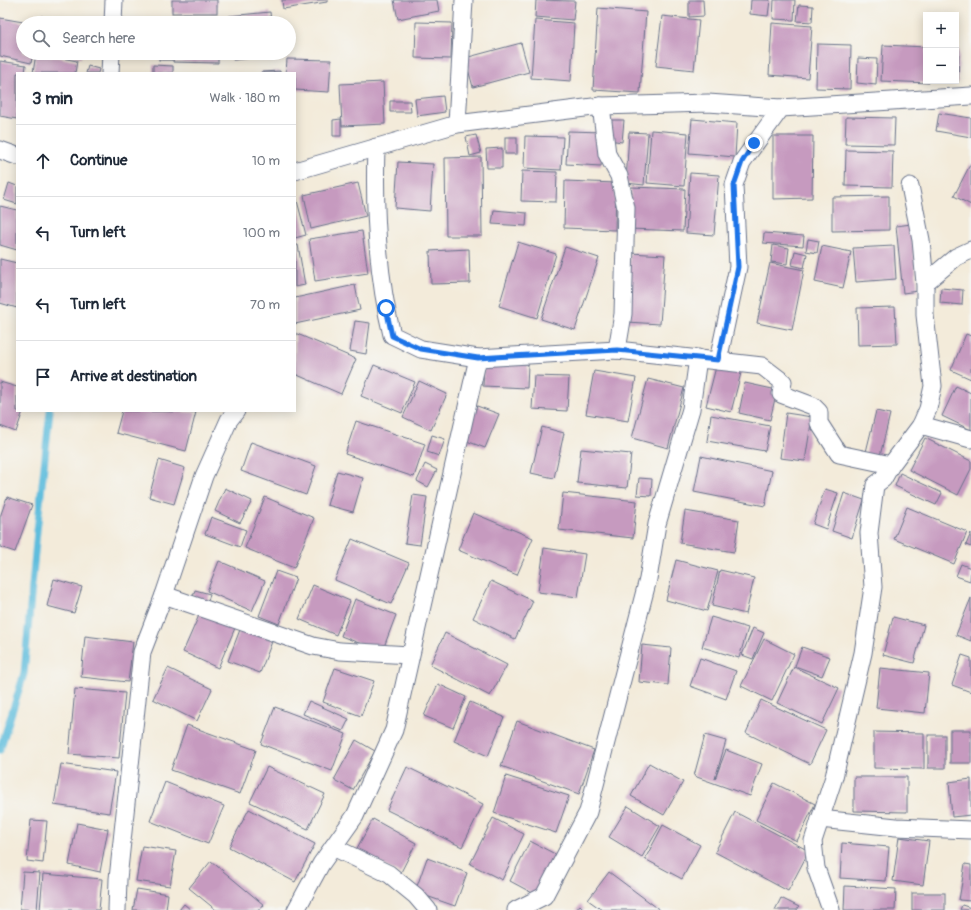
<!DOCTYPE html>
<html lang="en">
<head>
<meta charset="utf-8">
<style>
  body { margin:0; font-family:Pangolin,sans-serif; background:#f2f2f3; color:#1f2937 }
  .controls { position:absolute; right:12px; top:12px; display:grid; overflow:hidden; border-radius:0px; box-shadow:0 2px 10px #0003 }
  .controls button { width:36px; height:36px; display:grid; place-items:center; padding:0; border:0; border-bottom:1px solid #e0e1e3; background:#fff; color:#1f2937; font:20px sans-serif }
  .stop { position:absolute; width:12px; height:12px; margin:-9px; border:3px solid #1a73e8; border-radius:50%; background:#fff }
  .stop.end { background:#1a73e8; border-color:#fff; box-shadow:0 1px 4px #0008 }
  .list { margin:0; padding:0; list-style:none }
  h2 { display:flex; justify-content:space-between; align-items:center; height:52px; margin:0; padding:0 16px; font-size:17px }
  h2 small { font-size:13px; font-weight:400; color:#747a83 }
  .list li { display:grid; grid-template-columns:26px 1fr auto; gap:12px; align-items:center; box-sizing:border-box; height:72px; padding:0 16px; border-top:1px solid #e0e1e3 }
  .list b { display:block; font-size:15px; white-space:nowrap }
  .list em { font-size:13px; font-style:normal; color:#747a83 }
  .icon { flex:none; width:22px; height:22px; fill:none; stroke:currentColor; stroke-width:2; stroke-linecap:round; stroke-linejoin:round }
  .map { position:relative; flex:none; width:971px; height:910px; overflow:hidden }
  .search { position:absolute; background:#fff; box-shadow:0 2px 10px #0003; left:16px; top:16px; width:280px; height:44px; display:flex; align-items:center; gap:10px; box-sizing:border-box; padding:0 14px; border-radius:22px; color:#747a83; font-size:15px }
  .panel { position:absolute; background:#fff; box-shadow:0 2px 10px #0003; left:16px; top:72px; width:280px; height:340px; border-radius:0px }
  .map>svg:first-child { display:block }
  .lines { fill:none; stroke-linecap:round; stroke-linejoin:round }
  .stream { stroke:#5fbddd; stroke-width:7 }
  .building { fill:#c69abf }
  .minor-casing { stroke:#677189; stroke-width:19 }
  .minor { stroke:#fff; stroke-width:17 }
  .route { stroke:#1a73e8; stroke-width:5 }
</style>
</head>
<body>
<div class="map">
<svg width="971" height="910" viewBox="0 0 971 910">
  <rect width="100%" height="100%" fill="#f6f6f2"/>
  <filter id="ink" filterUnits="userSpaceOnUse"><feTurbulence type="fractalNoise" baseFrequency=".025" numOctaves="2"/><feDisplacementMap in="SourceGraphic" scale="8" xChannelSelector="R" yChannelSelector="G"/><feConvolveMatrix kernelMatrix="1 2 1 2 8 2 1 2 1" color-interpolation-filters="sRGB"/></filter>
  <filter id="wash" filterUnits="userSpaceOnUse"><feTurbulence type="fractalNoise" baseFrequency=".012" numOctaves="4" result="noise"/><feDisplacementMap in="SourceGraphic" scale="16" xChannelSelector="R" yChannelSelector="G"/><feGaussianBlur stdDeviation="0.9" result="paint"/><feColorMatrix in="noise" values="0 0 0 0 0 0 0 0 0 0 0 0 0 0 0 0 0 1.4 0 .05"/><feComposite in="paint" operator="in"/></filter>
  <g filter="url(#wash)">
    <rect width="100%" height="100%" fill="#f3ebda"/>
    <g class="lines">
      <polyline class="stream" points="0,750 24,674 37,531 50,411"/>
    </g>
    <g id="blocks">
      <g class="building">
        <rect x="172" y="0" width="45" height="13"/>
        <polygon points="282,0 327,0 327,2 283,9"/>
        <polygon points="394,0 437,0 439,11 398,19"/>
        <polygon points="536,0 575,1 573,20 535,17"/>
        <polygon points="689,0 703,0 704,16 689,17"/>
        <polygon points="751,0 770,0 768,16 750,14"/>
        <polygon points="774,0 795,0 794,20 773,19"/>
        <polygon points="799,5 813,6 812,22 797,21"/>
        <polygon points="598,8 646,12 640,93 593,90"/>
        <polygon points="270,12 271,23 229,23 229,16"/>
        <polygon points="41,16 73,22 73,23 40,23"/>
        <polygon points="662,16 699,20 694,70 656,66"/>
        <polygon points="0,18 23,22 23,53 33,53 31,63 0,56"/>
        <polygon points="535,20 574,23 571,81 531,78"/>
        <polygon points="416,22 452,23 451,59 415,58"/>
        <polygon points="772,23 812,26 808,78 769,75"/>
        <polygon points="521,43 529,72 473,87 465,58"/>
        <polygon points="817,44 851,45 850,89 816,88"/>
        <polygon points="883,45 926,47 926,81 929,81 929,83 881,81"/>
        <polygon points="956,49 959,49 958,82 956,82"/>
        <polygon points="36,53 77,61 75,73 33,73"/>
        <polygon points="60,53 81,53 81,58"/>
        <rect x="159" y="53" width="13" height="7"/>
        <polygon points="174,53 218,53 218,63 173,62"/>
        <polygon points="232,53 274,53 274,56 233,60"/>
        <polygon points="858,58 877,59 876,85 857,83"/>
        <polygon points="287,59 331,60 329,92 295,90 295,73 286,73"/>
        <polygon points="0,61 26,65 25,73 17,73 17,119 0,116"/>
        <polygon points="153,65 173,66 173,73 153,73"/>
        <polygon points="88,66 99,69 98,73 86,73"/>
        <polygon points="280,71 280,73 261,73 261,72"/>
        <polygon points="383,82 385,124 342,126 340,84"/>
        <polygon points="443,96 445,112 417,116 415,99"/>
        <polygon points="390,101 410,101 411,112 390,112"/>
        <polygon points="939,113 971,118 971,137 936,131"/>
        <polygon points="846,117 895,118 894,145 845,144"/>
        <polygon points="341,119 341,136 333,136 333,120"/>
        <polygon points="692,119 737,123 735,157 689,153"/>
        <polygon points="611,120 624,120 622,142 609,140"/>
        <polygon points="651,130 688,133 684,186 647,183"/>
        <polygon points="568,131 603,132 601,166 566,164"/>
        <polygon points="629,132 648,133 644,185 626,183"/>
        <polygon points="476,135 481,153 470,156 466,137"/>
        <polygon points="525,136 563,137 561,170 524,168"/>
        <polygon points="773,136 813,136 812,198 773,199"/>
        <rect x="505" y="137" width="12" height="17"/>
        <polygon points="502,148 502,168 487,168 486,149"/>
        <polygon points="846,150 893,151 892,187 845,186"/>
        <polygon points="481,157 482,236 446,236 445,158"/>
        <polygon points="398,162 433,164 430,211 395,208"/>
        <polygon points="971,163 971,205 954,196"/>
        <polygon points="522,171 557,172 556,202 521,201"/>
        <polygon points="690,173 719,175 714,235 686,233"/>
        <polygon points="565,181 616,183 615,230 564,228"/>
        <polygon points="9,183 17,186 17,204 4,200"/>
        <polygon points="358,183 366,216 311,229 304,195"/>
        <polygon points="631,187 685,189 683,231 629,229"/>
        <polygon points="295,193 306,235 295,238"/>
        <polygon points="889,196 889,230 832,231 832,197"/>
        <polygon points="0,206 17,210 17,250 0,245"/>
        <polygon points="494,210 527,213 526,226 492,224"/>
        <polygon points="911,224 918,291 903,293 896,226"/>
        <polygon points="362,231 368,273 315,281 309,239"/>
        <polygon points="764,233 804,236 803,246 763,243"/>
        <polygon points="808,239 819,241 817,253 806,251"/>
        <polygon points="518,242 556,254 537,318 499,306"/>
        <polygon points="295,245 298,245 305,285 295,287"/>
        <polygon points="773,245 789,248 787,264 771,262"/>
        <polygon points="822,246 851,252 843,288 815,282"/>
        <polygon points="894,246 896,279 856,282 853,248"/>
        <polygon points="565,247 599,258 575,330 541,319"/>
        <polygon points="469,249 470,283 431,284 430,251"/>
        <polygon points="795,251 807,254 804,268 792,265"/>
        <polygon points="630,253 665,255 660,324 626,322"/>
        <polygon points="0,259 17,263 17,308 0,303"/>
        <polygon points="770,263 804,270 792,330 757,323"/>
        <polygon points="355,285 360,310 295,324 295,298"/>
        <polygon points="941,288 963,290 962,305 940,303"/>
        <polygon points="895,307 897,344 858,345 857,308"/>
        <polygon points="355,321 370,323 366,354 350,351"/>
        <polygon points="295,333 356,359 341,394 295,374"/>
        <polygon points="966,334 971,336 971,379 951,370"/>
        <polygon points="484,362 528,364 527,388 483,386"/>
        <polygon points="717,363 742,369 731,412 706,406"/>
        <polygon points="374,365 415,382 402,413 361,396"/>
        <polygon points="594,371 636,378 628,421 586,414"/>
        <polygon points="534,376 569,377 567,411 532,409"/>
        <polygon points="648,379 684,388 668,448 632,438"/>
        <polygon points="419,381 447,394 431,430 403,417"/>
        <polygon points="0,382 17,387 17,411 23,411 16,432 0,426"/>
        <polygon points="745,383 777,390 770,420 739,413"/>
        <polygon points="956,386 971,393 971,430 942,416"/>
        <polygon points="477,406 499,414 485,448 464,440"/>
        <polygon points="122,411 196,412 186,451 116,433"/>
        <polygon points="876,411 890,414 879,460 865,456"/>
        <polygon points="786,413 812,417 805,461 780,458"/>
        <polygon points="711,415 770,426 765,451 707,441"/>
        <polygon points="356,421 425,444 414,477 345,454"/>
        <polygon points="542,427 564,433 554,478 531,473"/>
        <polygon points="432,435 445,439 439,456 427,452"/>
        <polygon points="925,438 971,461 971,469 958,495 909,470"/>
        <polygon points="251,442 316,466 306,495 241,471"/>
        <polygon points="581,449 631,454 627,488 577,483"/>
        <polygon points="701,456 772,471 765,506 694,492"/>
        <polygon points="159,460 185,468 174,504 149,497"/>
        <polygon points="425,464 437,470 428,487 417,481"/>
        <polygon points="337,471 363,478 353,512 327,505"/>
        <polygon points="900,473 942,493 936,505 895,486"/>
        <polygon points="639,478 652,479 651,496 637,495"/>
        <polygon points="225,488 252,501 240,523 215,511"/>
        <polygon points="825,489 838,493 826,529 813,524"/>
        <polygon points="563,493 637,501 633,538 559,530"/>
        <polygon points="844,493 864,500 852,538 832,531"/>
        <polygon points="413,495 427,497 420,545 405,543"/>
        <polygon points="7,497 32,505 15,552 0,547 0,517"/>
        <polygon points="265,497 314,518 294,568 245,548"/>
        <polygon points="907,507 967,532 954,564 894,539"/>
        <polygon points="685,511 739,520 734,552 680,543"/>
        <polygon points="473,513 533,538 517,575 458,550"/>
        <polygon points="211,517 246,530 240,547 205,534"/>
        <polygon points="971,533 971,547 966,545"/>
        <polygon points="352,539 409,563 391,604 335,580"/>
        <polygon points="544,548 585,554 578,597 538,592"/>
        <polygon points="676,560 718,571 707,611 666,600"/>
        <polygon points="219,561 265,581 252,611 207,591"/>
        <polygon points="961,564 971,568 970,581 956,576"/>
        <polygon points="720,570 754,578 746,614 712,606"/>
        <polygon points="276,571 296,578 279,624 259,616"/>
        <polygon points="54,579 82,587 74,613 47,606"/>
        <polygon points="491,581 533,601 515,639 473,618"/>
        <polygon points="313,585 350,601 336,635 299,619"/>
        <polygon points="195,590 210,594 208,601 193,597"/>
        <polygon points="971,598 971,641 956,635"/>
        <polygon points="355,599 396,615 382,652 341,636"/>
        <polygon points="200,613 235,628 218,668 183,652"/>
        <polygon points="711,617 748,628 739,658 702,647"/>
        <polygon points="893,617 924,625 914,663 883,655"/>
        <polygon points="241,627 273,639 260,673 228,661"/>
        <polygon points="753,628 764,633 753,659 742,655"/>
        <polygon points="445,633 507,665 490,696 430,665"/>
        <polygon points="85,636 133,642 128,682 81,677"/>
        <polygon points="764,639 794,654 772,701 741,686"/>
        <polygon points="642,645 671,648 668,685 639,682"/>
        <polygon points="802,647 830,657 822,676 795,666"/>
        <polygon points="962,655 971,658 971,692 952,685"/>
        <polygon points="700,658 736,671 726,699 690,686"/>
        <polygon points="794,667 839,688 822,724 777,703"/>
        <polygon points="168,668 212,689 197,721 153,699"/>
        <polygon points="335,668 374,681 361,716 323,702"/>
        <polygon points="880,668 929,673 925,713 876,708"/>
        <polygon points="438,684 466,697 453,728 424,716"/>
        <polygon points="75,689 125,693 119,758 69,754"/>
        <polygon points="761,700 826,730 810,764 746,733"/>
        <polygon points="309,701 349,719 343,731 303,714"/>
        <polygon points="470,702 504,717 488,756 454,741"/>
        <polygon points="275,707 346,734 332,771 261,744"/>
        <polygon points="517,721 594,750 579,794 501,766"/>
        <polygon points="187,725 256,750 240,794 171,770"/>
        <rect x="950" y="730" width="21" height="33"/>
        <polygon points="874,732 924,733 924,769 874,768"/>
        <polygon points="705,735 726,741 715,779 726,750 762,764 750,796 694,776"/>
        <rect x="928" y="735" width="17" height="33"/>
        <polygon points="356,740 375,751 353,790 334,780"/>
        <polygon points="649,763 683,782 664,815 631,796"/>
        <polygon points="61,764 116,772 109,813 54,805"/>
        <polygon points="267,767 325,794 308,829 250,802"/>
        <polygon points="407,767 483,804 462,847 387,810"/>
        <polygon points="506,776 569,796 556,833 494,813"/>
        <polygon points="854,777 907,777 907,812 854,811"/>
        <polygon points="971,779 971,815 952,817 949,782"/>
        <polygon points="165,782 224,806 208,844 150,821"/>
        <polygon points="774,783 815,804 797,841 756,820"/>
        <polygon points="628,806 660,826 642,857 609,837"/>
        <polygon points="249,809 315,844 295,882 229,847"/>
        <polygon points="735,812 809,851 788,891 715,852"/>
        <polygon points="493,818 524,834 502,880 470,864"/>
        <polygon points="373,819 416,843 400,874 356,850"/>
        <polygon points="31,820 47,821 43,863 27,861"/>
        <polygon points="77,823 108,829 100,872 69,865"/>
        <polygon points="663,825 700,845 682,879 645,859"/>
        <polygon points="899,837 929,841 923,885 893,881"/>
        <polygon points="530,841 557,855 536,895 510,881"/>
        <polygon points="842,843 889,847 886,881 840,878"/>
        <polygon points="142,846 176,851 170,886 136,881"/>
        <polygon points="427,858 467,873 455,906 415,892"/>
        <polygon points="211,861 264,905 260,910 216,910 189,888"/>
        <polygon points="965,864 971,865 971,901 959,900"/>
        <polygon points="23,872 40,873 37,910 20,909"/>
        <polygon points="609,872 660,910 602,910 588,900"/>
        <polygon points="43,874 102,879 99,910 40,910"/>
        <polygon points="845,886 896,889 895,910 844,910"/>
        <polygon points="137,889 168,894 166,910 133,910"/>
        <rect x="912" y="893" width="33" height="17"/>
        <polygon points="781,898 799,907 797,910 775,910"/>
        <polygon points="184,904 191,910 179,910"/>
        <polygon points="580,905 585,910 576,910"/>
        <polygon points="962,905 971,908 971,910 960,910"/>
      </g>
    </g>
  </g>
  <g filter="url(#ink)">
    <use href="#blocks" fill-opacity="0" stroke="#677189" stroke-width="1"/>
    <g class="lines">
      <g class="minor-casing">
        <g id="minor">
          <polyline points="113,23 114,0"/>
          <polyline points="110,73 111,53"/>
          <polyline points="601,106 607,154 619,176 626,208 623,314 617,350"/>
          <polyline points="457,124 464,0"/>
          <path d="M376 147C374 210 377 274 392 335L421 349 478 358 617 350 718 361 762 366 783 382 781 394 813 406 819 412V423L839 454 891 465"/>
          <polyline points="0,150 17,156"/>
          <polyline points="295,171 457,124 601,106 708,103 781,108 971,96"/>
          <polyline points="925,283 956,257 971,250"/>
          <polyline points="718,361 738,267 734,185 742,162 781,108"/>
          <polyline points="921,425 971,439"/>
          <polyline points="164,595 313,646 340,651 410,655"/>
          <polyline points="820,819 896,827 971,830"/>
          <polyline points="333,847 389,874 416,896 428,910"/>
          <polyline points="117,910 118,879 142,652 164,595 204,476 229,420 236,411"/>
          <polyline points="296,910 321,864 355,816 394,730 478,358"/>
          <polyline points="516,910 544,896 588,812 648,579 657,524 691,409 698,358"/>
          <polyline points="831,910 816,868 813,841 834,777 863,653 873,587 869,533 875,485 883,479 891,465 921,425 928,409 933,386 925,315 925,283 921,240 910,186"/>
        </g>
      </g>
      <use href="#minor" class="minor"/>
    </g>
  </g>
  <g class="lines" filter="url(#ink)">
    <polyline class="route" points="386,308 392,336 421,349 478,358 617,350 718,360 738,267 734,185 742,162 754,143"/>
  </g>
</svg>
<div class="controls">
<button>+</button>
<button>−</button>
</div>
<div class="stop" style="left:386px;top:308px"></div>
<div class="stop end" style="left:754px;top:143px"></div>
<div class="search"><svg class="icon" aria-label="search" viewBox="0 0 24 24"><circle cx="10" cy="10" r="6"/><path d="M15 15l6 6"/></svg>Search here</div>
<section class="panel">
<h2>3 min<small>Walk · 180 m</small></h2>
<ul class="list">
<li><svg class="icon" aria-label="ahead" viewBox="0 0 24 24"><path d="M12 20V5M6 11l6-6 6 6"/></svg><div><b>Continue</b></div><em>10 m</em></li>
<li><svg class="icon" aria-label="left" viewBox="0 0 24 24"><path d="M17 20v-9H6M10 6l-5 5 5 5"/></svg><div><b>Turn left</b></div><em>100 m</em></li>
<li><svg class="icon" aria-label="left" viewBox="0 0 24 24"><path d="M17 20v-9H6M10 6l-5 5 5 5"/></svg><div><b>Turn left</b></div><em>70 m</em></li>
<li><svg class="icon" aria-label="arrive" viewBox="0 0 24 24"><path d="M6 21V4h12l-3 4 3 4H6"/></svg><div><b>Arrive at destination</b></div></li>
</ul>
</section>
</div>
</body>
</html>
